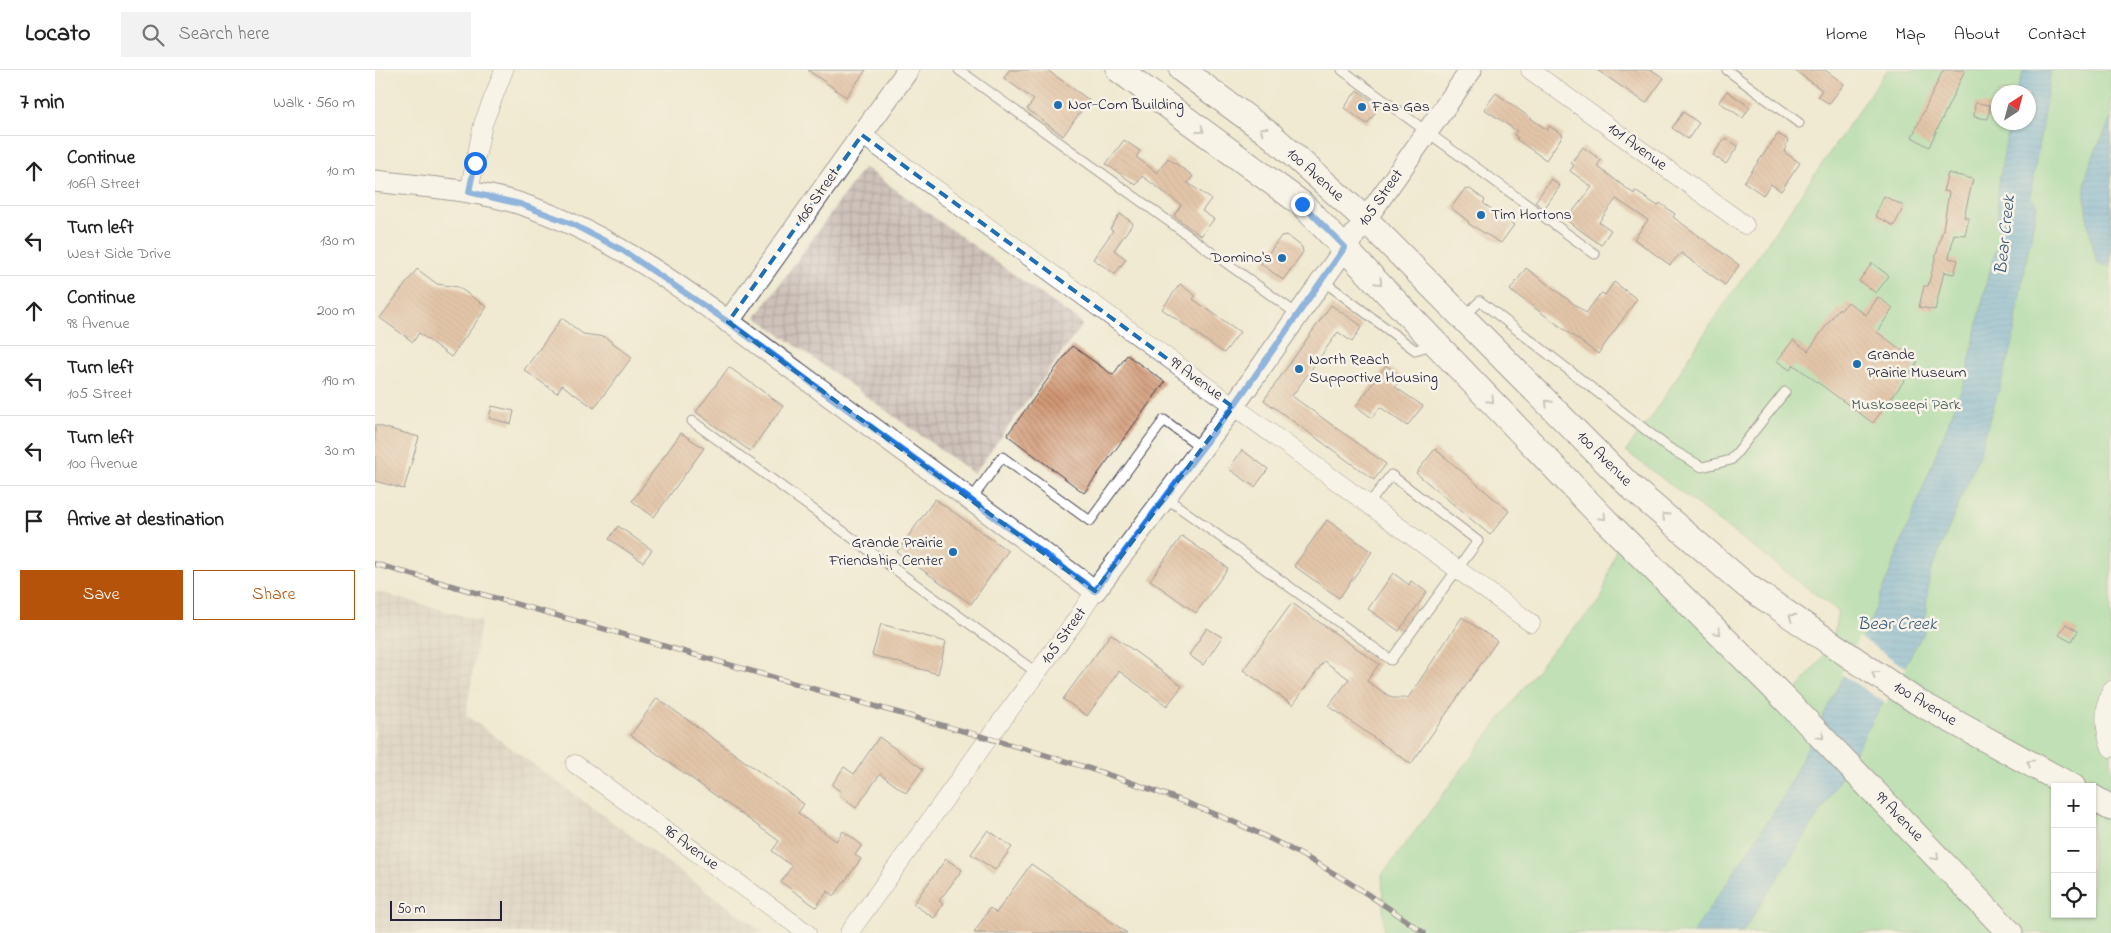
<!DOCTYPE html>
<html lang="en">
<head>
<meta charset="utf-8">
<style>
  body { margin:0; font-family:"Indie Flower",sans-serif; background:#f2f2f2; color:#222 }
  .controls { position:absolute; right:15px; bottom:15px; display:grid; overflow:hidden; border-radius:0px; box-shadow:0 1px 4px #0004 }
  .controls button { width:45px; height:45px; display:grid; place-items:center; padding:0; border:0; border-bottom:1px solid #e0e0e0; background:#fff; color:#222; font:25px sans-serif }
  .compass { position:absolute; left:1616px; top:15px; width:45px; height:45px; border-radius:50%; background:#fff; box-shadow:0 1px 4px #0004; rotate:36deg }
  .scale { position:absolute; left:15px; bottom:12px; width:112px; box-sizing:border-box; padding-left:5px; border:2px solid #22223b; border-top:0; font-size:14px; line-height:18px; white-space:nowrap; color:#22223b; -webkit-text-stroke:4px #f7f3e8; paint-order:stroke }
  .stop { position:absolute; width:15px; height:15px; margin:-11px; border:4px solid #1a73e8; border-radius:50%; background:#fff }
  .stop.end { background:#1a73e8; border-color:#fff; box-shadow:0 1px 5px #0008 }
  .list { margin:0; padding:0; list-style:none }
  h2 { display:flex; justify-content:space-between; align-items:center; height:65px; margin:0; padding:0 20px; font-size:21px }
  h2 small { font-size:16px; font-weight:400; color:#767676 }
  .list li { display:grid; grid-template-columns:32px 1fr auto; gap:15px; align-items:center; box-sizing:border-box; height:70px; padding:0 20px; border-top:1px solid #e0e0e0 }
  .list b { display:block; font-size:19px; white-space:nowrap }
  .list p { margin:0; font-size:16px; white-space:nowrap; color:#767676 }
  .list em { font-size:16px; font-style:normal; color:#767676 }
  .actions { display:flex; gap:10px; padding:15px 20px }
  .actions a { flex:1; padding:11px 0; border:1px solid #b45309; border-radius:0px; text-align:center; font-size:18px; color:#b45309 }
  .actions .main { background:#b45309; color:#fff }
  .icon { flex:none; width:28px; height:28px; fill:none; stroke:currentColor; stroke-width:2; stroke-linecap:round; stroke-linejoin:round }
  .map { position:relative; flex:none; width:1736px; height:863px; overflow:hidden }
  header { display:flex; align-items:center; gap:30px; box-sizing:border-box; height:70px; padding:0 25px; background:#fff; border-bottom:1px solid #e0e0e0 }
  header strong { font-size:24px }
  nav { display:flex; gap:28px; margin-inline-start:auto; font-size:18px }
  .search { width:350px; height:45px; background:#f2f2f2; display:flex; align-items:center; gap:12px; box-sizing:border-box; padding:0 18px; border-radius:0px; color:#767676; font-size:19px }
  main { display:flex }
  aside { flex:1; background:#fff }
  .map>svg:first-child { display:block }
  .industrial { fill:url(#industrial-grid) }
  .green { fill:#8ad694; stroke:#567c68; fill-rule:evenodd }
  .water { fill:url(#water-rules); stroke:#3e6488 }
  .pier { fill:#f0ead2 }
  .building { fill:url(#building-back-hatch) }
  .lines { fill:none; stroke-linecap:round; stroke-linejoin:round }
  .service-casing { stroke:#414052; stroke-width:11 }
  .minor-casing { stroke:#414052; stroke-width:19 }
  .tertiary-casing { stroke:#414052; stroke-width:23 }
  .secondary-casing { stroke:#414052; stroke-width:27 }
  .service { stroke:#fff; stroke-width:9 }
  .minor { stroke:#fff; stroke-width:18 }
  .tertiary { stroke:#fff; stroke-width:21 }
  .secondary { stroke:#fff; stroke-width:25 }
  .rail-casing { stroke:#22223b; stroke-width:5.5 }
  .rail { stroke:#f7f3e8; stroke-width:4; stroke-dasharray:11; stroke-linecap:butt }
  .oneway { stroke:#9c9ca7 }
  .route { stroke:#1a73e8; stroke-width:6 }
  .marked { fill:none; stroke:#1f6fb2; stroke-width:4; stroke-dasharray:10 6; stroke-linejoin:round }
  .poi-dot { fill:#1f6fb2; stroke:#f7f3e8; stroke-width:2 }
  .labels { text-anchor:middle; dominant-baseline:central; stroke-width:5; stroke-linejoin:round; paint-order:stroke }
  .poi-label { font-size:16px; fill:#22223b; stroke:#f7f3e8; text-anchor:start }
  .street-label { font-size:16px; fill:#22223b; stroke:#f7f3e8 }
  .park-label { font-size:16px; fill:#415856; stroke:#f7f3e8 }
  .water-label { font-size:18px; font-style:italic; fill:#395778; stroke:#f7f3e8 }
</style>
</head>
<body>
<header>
<strong>Locato</strong>
<div class="search"><svg class="icon" aria-label="search" viewBox="0 0 24 24"><circle cx="10" cy="10" r="6"/><path d="M15 15l6 6"/></svg>Search here</div>
<nav><a>Home</a><a>Map</a><a>About</a><a>Contact</a></nav>
</header>
<main>
<aside>
<h2>7 min<small>Walk · 560 m</small></h2>
<ul class="list">
<li><svg class="icon" aria-label="ahead" viewBox="0 0 24 24"><path d="M12 20V5M6 11l6-6 6 6"/></svg><div><b>Continue</b><p>106A Street</p></div><em>10 m</em></li>
<li><svg class="icon" aria-label="left" viewBox="0 0 24 24"><path d="M17 20v-9H6M10 6l-5 5 5 5"/></svg><div><b>Turn left</b><p>West Side Drive</p></div><em>130 m</em></li>
<li><svg class="icon" aria-label="ahead" viewBox="0 0 24 24"><path d="M12 20V5M6 11l6-6 6 6"/></svg><div><b>Continue</b><p>98 Avenue</p></div><em>200 m</em></li>
<li><svg class="icon" aria-label="left" viewBox="0 0 24 24"><path d="M17 20v-9H6M10 6l-5 5 5 5"/></svg><div><b>Turn left</b><p>105 Street</p></div><em>190 m</em></li>
<li><svg class="icon" aria-label="left" viewBox="0 0 24 24"><path d="M17 20v-9H6M10 6l-5 5 5 5"/></svg><div><b>Turn left</b><p>100 Avenue</p></div><em>30 m</em></li>
<li><svg class="icon" aria-label="arrive" viewBox="0 0 24 24"><path d="M6 21V4h12l-3 4 3 4H6"/></svg><div><b>Arrive at destination</b></div></li>
</ul>
<div class="actions"><a class="main">Save</a><a>Share</a></div>
</aside>
<div class="map">
<svg width="1736" height="863" viewBox="0 0 1736 863">
  <defs>
    <pattern id="industrial-grid" width="8" height="8" patternUnits="userSpaceOnUse" patternTransform="scale(1.25)"><rect width="8" height="8" fill="#cec1b9"/><path d="M0 4h8M4 0v8" fill="none" stroke="#b1a6a0"/></pattern>
    <pattern id="water-rules" width="6" height="5" patternUnits="userSpaceOnUse" patternTransform="scale(1.25)"><rect width="6" height="5" fill="#5ba7d4"/><path d="M0 2.5h6" fill="none" stroke="#4b88ad"/></pattern>
    <pattern id="building-back-hatch" width="6" height="6" patternUnits="userSpaceOnUse" patternTransform="scale(1.25)"><rect width="6" height="6" fill="#d29875"/><path d="M-1 5l2 2M0 0l6 6M5-1l2 2" fill="none" stroke="#aa7c61"/></pattern>
  </defs>
  <rect width="100%" height="100%" fill="#f7f3e8"/>
  <filter id="ink" filterUnits="userSpaceOnUse"><feTurbulence type="fractalNoise" baseFrequency=".02" numOctaves="2"/><feDisplacementMap in="SourceGraphic" scale="10" xChannelSelector="R" yChannelSelector="G"/><feConvolveMatrix kernelMatrix="1 2 1 2 8 2 1 2 1" color-interpolation-filters="sRGB"/></filter>
  <filter id="wash" filterUnits="userSpaceOnUse"><feTurbulence type="fractalNoise" baseFrequency=".0096" numOctaves="4" result="noise"/><feDisplacementMap in="SourceGraphic" scale="20" xChannelSelector="R" yChannelSelector="G"/><feGaussianBlur stdDeviation="1.12" result="paint"/><feColorMatrix in="noise" values="0 0 0 0 0 0 0 0 0 0 0 0 0 0 0 0 0 1.4 0 .05"/><feComposite in="paint" operator="in"/></filter>
  <g filter="url(#wash)">
    <rect width="100%" height="100%" fill="#f0ead2"/>
    <g class="industrial">
      <polygon points="489,97 708,254 599,404 381,247"/>
      <polygon points="0,521 106,551 91,645 389,863 0,863"/>
    </g>
    <path class="green" d="M1512 0H1736V863H1009L1007 805 1175 583 1226 530 1242 475 1413 631 1457 575 1463 541 1251 381 1278 345 1327 267ZM1624 22H1654V52H1624ZM1680 717H1717V844H1680Z"/>
    <g class="water">
      <polygon points="1649,0 1676,0 1655,127 1662,135 1647,212 1637,277 1603,387 1554,506 1549,562 1449,736 1367,863 1318,863 1405,733 1496,550 1591,308 1612,210 1625,167 1622,124 1634,53 1654,52 1654,22 1641,22"/>
      <path d="M1736 49V197L1722 193C1717 172 1706 130 1711 109 1715 88 1727 68 1736 49Z"/>
    </g>
    <polygon class="pier" points="1484,567 1531,598 1511,633 1466,604"/>
    <g id="blocks">
      <g class="building">
        <polygon points="433,0 491,0 471,27"/>
        <polygon points="634,0 672,0 714,30 688,66 652,39 659,30 629,8"/>
        <polygon points="1222,0 1277,0 1289,8 1271,33"/>
        <polygon points="1419,0 1450,0 1469,14 1454,34 1443,26 1447,20"/>
        <polygon points="1568,0 1590,0 1554,77 1537,67"/>
        <polygon points="982,20 1005,36 992,54 969,38"/>
        <polygon points="1352,21 1375,37 1368,48 1344,32"/>
        <polygon points="1121,23 1172,60 1174,56 1188,65 1171,90 1141,69 1143,68 1139,65 1142,61 1109,39"/>
        <polygon points="1600,33 1615,35 1613,49 1599,47"/>
        <polygon points="1308,42 1324,53 1313,69 1297,58"/>
        <polygon points="1403,64 1413,70 1409,82 1425,93 1406,121 1396,114 1388,125 1369,112"/>
        <polygon points="1350,68 1363,76 1351,94 1338,85"/>
        <polygon points="749,70 765,81 761,87 782,103 793,88 818,106 813,113 836,129 827,141 839,149 826,166 799,146 806,135 767,106 761,115 731,94"/>
        <polygon points="1208,77 1226,90 1222,96 1259,124 1260,121 1283,136 1285,133 1300,144 1298,147 1364,195 1350,215 1306,183 1295,195 1259,169 1273,150 1241,129 1224,152 1236,160 1226,175 1191,150 1217,117 1195,101 1199,95 1196,93"/>
        <polygon points="1573,103 1598,109 1589,147 1594,148 1590,165 1579,164 1574,188 1583,190 1579,204 1569,202 1560,240 1544,237 1549,216 1553,216 1568,159 1574,122 1568,121"/>
        <polygon points="1176,109 1185,116 1169,139 1160,132"/>
        <polygon points="1095,119 1110,130 1108,133 1139,155 1126,173 1094,154 1093,151 1076,138 1089,120"/>
        <polygon points="1509,126 1529,136 1519,156 1500,146"/>
        <polygon points="745,144 758,153 739,180 751,189 740,204 718,189 738,161 735,159"/>
        <polygon points="912,165 927,177 928,182 908,210 886,194 906,166"/>
        <polygon points="1497,193 1514,206 1501,223 1484,211"/>
        <polygon points="1151,198 1211,243 1222,228 1227,223 1230,225 1239,212 1262,229 1223,284 1135,220"/>
        <polygon points="42,199 62,214 83,217 112,237 76,287 44,263 38,272 5,248"/>
        <polygon points="805,214 821,226 818,229 865,262 849,283 787,239"/>
        <polygon points="1503,227 1518,238 1502,262 1543,292 1498,353 1419,295 1415,300 1402,291 1418,270 1433,281 1464,238 1466,240 1473,232 1491,245"/>
        <polygon points="956,235 987,256 977,272 963,262 917,326 1011,394 999,410 889,330"/>
        <polygon points="187,248 208,264 230,267 257,287 219,338 187,315 182,323 149,300"/>
        <polygon points="697,276 738,305 752,285 790,312 709,423 632,365"/>
        <polygon points="1011,295 1027,307 1020,317 1048,336 1032,356 1005,337 997,348 981,336"/>
        <polygon points="354,297 408,336 375,381 321,342"/>
        <polygon points="117,336 139,341 136,354 114,348"/>
        <polygon points="0,355 44,367 29,419 0,411"/>
        <polygon points="306,363 329,378 279,447 257,431"/>
        <polygon points="1060,379 1134,441 1115,465 1041,403"/>
        <polygon points="867,380 893,399 880,417 854,399"/>
        <polygon points="560,429 633,481 596,534 522,482"/>
        <polygon points="952,450 997,482 964,528 919,496"/>
        <polygon points="243,456 277,480 268,492 234,469"/>
        <polygon points="807,466 853,498 821,543 775,510"/>
        <polygon points="1018,503 1034,515 1036,511 1052,522 1024,561 993,539"/>
        <polygon points="917,533 1004,594 992,611 1017,628 1033,628 1087,547 1122,571 1036,694 954,636 974,609 949,591 918,635 868,600"/>
        <polygon points="506,554 571,572 563,604 497,585"/>
        <polygon points="1691,554 1703,561 1696,572 1684,565"/>
        <polygon points="832,558 847,567 828,595 814,585"/>
        <polygon points="736,564 807,616 792,636 744,601 712,646 688,629"/>
        <polygon points="282,628 429,734 423,743 461,771 468,761 487,775 480,785 486,789 459,826 453,821 441,837 406,812 417,796 397,781 404,771 256,665"/>
        <polygon points="504,667 548,699 531,723 505,704 481,738 464,725 466,722 457,715 469,697 479,704"/>
        <polygon points="613,760 637,777 620,800 596,784"/>
        <polygon points="571,789 587,800 564,831 568,834 559,848 538,834"/>
        <polygon points="656,794 675,807 752,863 599,863 615,838 621,843"/>
      </g>
    </g>
  </g>
  <g filter="url(#ink)">
    <use href="#blocks" fill-opacity="0" stroke="#414052" stroke-width="1"/>
    <g class="lines">
      <g class="service-casing">
        <g id="service">
          <polyline points="584,0 922,244"/>
          <polyline points="967,0 1220,184"/>
          <polyline points="1352,0 1424,53"/>
          <polyline points="947,210 1040,280 1057,275"/>
          <polyline points="1089,247 1105,231 1294,378 1327,397 1356,390 1410,322"/>
          <polyline points="317,351 662,603"/>
          <polyline points="790,427 1016,590 1103,471 1016,405 993,435"/>
          <polyline points="596,430 627,387 715,451 789,350 827,378"/>
        </g>
      </g>
      <g class="minor-casing">
        <g id="minor">
          <polyline points="1155,0 1370,155"/>
          <polyline points="487,65 1156,553"/>
          <polyline points="94,122 108,54 129,0"/>
          <path d="M1736 620C1728 639 1729 659 1736 678"/>
          <polyline points="200,694 432,863"/>
          <polyline points="474,863 613,669 701,550 720,521"/>
        </g>
      </g>
      <g class="tertiary-casing">
        <g id="tertiary">
          <path d="M0 111C48 117 99 119 146 134 249 168 337 240 423 303 522 376 621 448 720 521L858 337 1096 0"/>
          <polyline points="353,252 533,0"/>
        </g>
      </g>
      <g class="secondary-casing">
        <g id="secondary">
          <polyline points="744,0 927,134 1231,451 1412,631 1635,863"/>
          <polyline points="807,0 897,66 991,150 1257,418 1372,516 1541,631 1698,717"/>
          <polyline points="1717,727 1736,738"/>
        </g>
      </g>
      <use href="#service" class="service"/>
      <use href="#minor" class="minor"/>
      <use href="#tertiary" class="tertiary"/>
      <use href="#secondary" class="secondary"/>
      <g class="rail-casing">
        <path id="rail" d="M0 494C160 539 321 585 481 631 612 668 746 702 870 757 933 785 994 823 1049 863"/>
      </g>
      <use href="#rail" class="rail"/>
    </g>
    <defs><path id="oneway-chevron" d="M-2-3.5L2.5 0L-2 3.5" fill="none" stroke-width="1.6" stroke-linecap="round" stroke-linejoin="round" transform="scale(1.25)"/></defs>
    <g class="oneway">
      <use href="#oneway-chevron" transform="translate(826 60) rotate(36)"/>
      <use href="#oneway-chevron" transform="translate(888 60) rotate(-144)"/>
      <use href="#oneway-chevron" transform="translate(1004 212) rotate(46)"/>
      <use href="#oneway-chevron" transform="translate(1116 330) rotate(46)"/>
      <use href="#oneway-chevron" transform="translate(1173 333) rotate(-135)"/>
      <use href="#oneway-chevron" transform="translate(1290 446) rotate(-140)"/>
      <use href="#oneway-chevron" transform="translate(1228 447) rotate(46)"/>
      <use href="#oneway-chevron" transform="translate(1417 547) rotate(-145)"/>
      <use href="#oneway-chevron" transform="translate(1343 562) rotate(45)"/>
      <use href="#oneway-chevron" transform="translate(1500 604) rotate(-147)"/>
      <use href="#oneway-chevron" transform="translate(1446 666) rotate(46)"/>
      <use href="#oneway-chevron" transform="translate(1655 693) rotate(-151)"/>
      <use href="#oneway-chevron" transform="translate(1561 787) rotate(46)"/>
    </g>
  </g>
  <g class="lines" filter="url(#ink)">
    <polyline class="route" points="100,93 94,122 145,134 197,154 247,180 353,252 720,521 858,337 970,177 927,134"/>
  </g>
  <path d="M0 0H1736V863H0ZM487 65 858 337 720 521 353 252Z" fill="#f0ead2" fill-opacity=".55" fill-rule="evenodd"/>
  <path class="marked" d="M487 65 858 337 720 521 353 252Z"/>
  <g class="poi-dot">
    <circle cx="683" cy="35" r="5"/>
    <circle cx="987" cy="37" r="5"/>
    <circle cx="1106" cy="145" r="5"/>
    <circle cx="907" cy="188" r="5"/>
    <circle cx="1482" cy="294" r="5"/>
    <circle cx="924" cy="299" r="5"/>
    <circle cx="578" cy="482" r="5"/>
  </g>
  <g class="labels">
    <g class="poi-label">
      <text x="693" y="35">Nor-Com Building</text>
      <text x="997" y="37">Fas Gas</text>
      <text x="1116" y="145">Tim Hortons</text>
      <text x="897" y="188" text-anchor="end">Domino's</text>
      <text x="1492" y="285">Grande<tspan x="1492" dy="18">Prairie Museum</tspan></text>
      <text x="934" y="290">North Reach<tspan x="934" dy="18">Supportive Housing</tspan></text>
      <text x="568" y="473" text-anchor="end">Grande Prairie<tspan x="568" dy="18">Friendship Center</tspan></text>
    </g>
    <g class="street-label">
      <text transform="translate(1262 77) rotate(36)">101 Avenue</text>
      <text transform="translate(940 105) rotate(42)">100 Avenue</text>
      <text transform="translate(443 126) rotate(-55)">106 Street</text>
      <text transform="translate(1006 128) rotate(-55)">105 Street</text>
      <text transform="translate(821 309) rotate(36)">99 Avenue</text>
      <text transform="translate(1229 389) rotate(45)">100 Avenue</text>
      <text transform="translate(689 566) rotate(-54)">105 Street</text>
      <text transform="translate(1550 634) rotate(31)">100 Avenue</text>
      <text transform="translate(1524 747) rotate(46)">99 Avenue</text>
      <text transform="translate(316 778) rotate(36)">96 Avenue</text>
    </g>
    <g class="park-label">
      <text x="1531" y="335">Muskoseepi Park</text>
    </g>
    <g class="water-label">
      <text transform="translate(1631 165) rotate(-84)">Bear Creek</text>
      <text x="1522" y="555">Bear Creek</text>
    </g>
  </g>
</svg>
<div class="controls">
<button>+</button>
<button>−</button>
<button><svg class="icon" aria-label="locate" viewBox="0 0 24 24"><circle cx="12" cy="12" r="6"/><path d="M12 2v4M12 18v4M2 12h4M18 12h4"/></svg></button>
</div>
<svg class="compass" viewBox="-18 -18 36 36"><path d="M0-13l5 13h-10z" fill="#e53935"/><path d="M0 13l5-13h-10z" fill="#767676"/></svg>
<div class="scale">50 m</div>
<div class="stop" style="left:100px;top:93px"></div>
<div class="stop end" style="left:927px;top:134px"></div>
</div>
</main>
</body>
</html>
